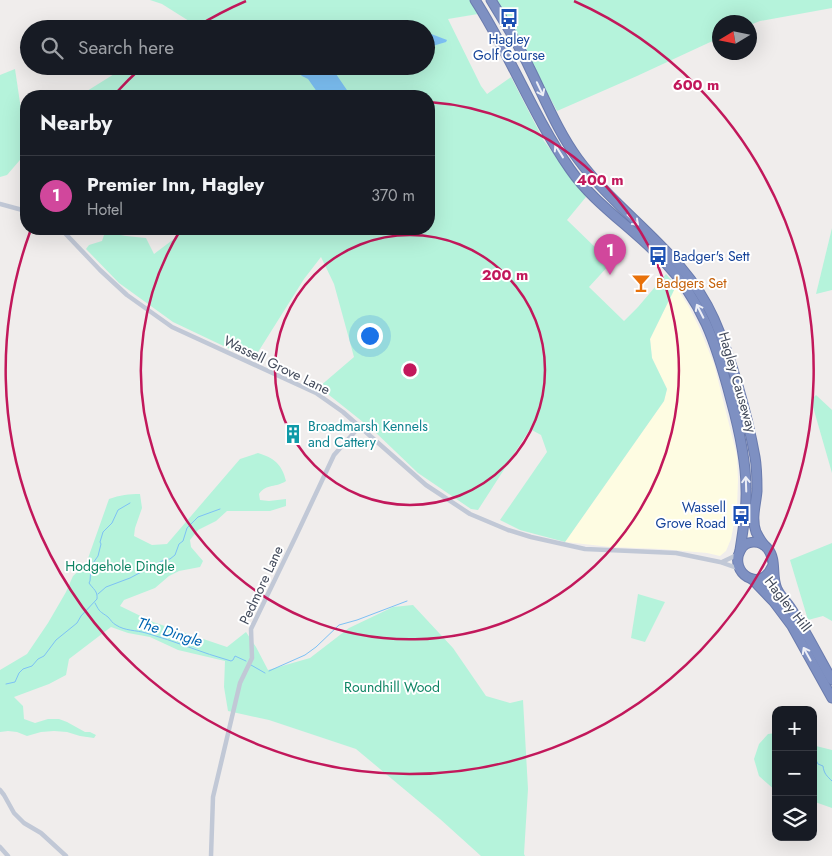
<!DOCTYPE html>
<html lang="en">
<head>
<meta charset="utf-8">
<style>
  body { margin:0; font-family:Jost,sans-serif; background:#242831; color:#f1f3f6 }
  .controls { position:absolute; right:15px; bottom:15px; display:grid; overflow:hidden; border-radius:10px; box-shadow:0 5px 20px #0002 }
  .controls button { width:45px; height:45px; display:grid; place-items:center; padding:0; border:0; border-bottom:1px solid #363941; background:#171b24; color:#f1f3f6; font:25px sans-serif }
  .compass { position:absolute; left:712px; top:15px; width:45px; height:45px; border-radius:50%; background:#171b24; box-shadow:0 5px 20px #0002; rotate:260deg }
  .you { position:absolute; left:369px; top:335px; width:18px; height:18px; margin:-12px; border:4px solid #fff; border-radius:50%; background:#1a73e8; box-shadow:0 0 0 8px #1a73e833 }
  .badge { display:grid; place-items:center; width:32px; height:32px; border-radius:50%; background:#879ef3; color:#fff; font-size:16px; font-weight:700 }
  .pin { position:absolute; translate:-50% -41px; filter:drop-shadow(0 1px 2px #0008) }
  .pin::after { content:''; position:absolute; top:26px; width:18px; height:15px; background:inherit; clip-path:polygon(0 0,100% 0,50% 100%) }
  .list { margin:0; padding:0; list-style:none }
  h2 { display:flex; justify-content:space-between; align-items:center; height:65px; margin:0; padding:0 20px; font-size:21px }
  h2 small { font-size:16px; font-weight:400; color:#9ea1a6 }
  .list li { display:grid; grid-template-columns:32px 1fr auto; gap:15px; align-items:center; box-sizing:border-box; height:80px; padding:0 20px; border-top:1px solid #363941 }
  .list b { display:block; font-size:19px; white-space:nowrap }
  .list p { margin:0; font-size:16px; white-space:nowrap; color:#9ea1a6 }
  .list em { font-size:16px; font-style:normal; color:#9ea1a6 }
  .icon { flex:none; width:28px; height:28px; fill:none; stroke:currentColor; stroke-width:2; stroke-linecap:round; stroke-linejoin:round }
  .map { position:relative; flex:none; width:832px; height:856px; overflow:hidden }
  .search { position:absolute; background:#171b24; box-shadow:0 5px 20px #0002; left:20px; top:20px; width:415px; height:55px; display:flex; align-items:center; gap:12px; box-sizing:border-box; padding:0 18px; border-radius:28px; color:#9ea1a6; font-size:19px }
  .panel { position:absolute; background:#171b24; box-shadow:0 5px 20px #0002; left:20px; top:90px; width:415px; height:145px; border-radius:20px }
  .map>svg:first-child { display:block }
  .commercial { fill:#fefce2 }
  .green { fill:#b5f3db }
  .water { fill:#7dc1f5 }
  .lines { fill:none; stroke-linecap:round; stroke-linejoin:round }
  .stream { stroke:#7dc1f5; stroke-width:1 }
  .highway-casing { stroke:#6a7bad; stroke-width:11 }
  .street { stroke:#c1c8d6; stroke-width:4.5 }
  .highway { stroke:#7e90c2; stroke-width:9 }
  .oneway { stroke:#eceef6 }
  .ring { fill:none; stroke:#c2185b; stroke-width:2.5 }
  .labels { text-anchor:middle; dominant-baseline:central; stroke-width:4; stroke-linejoin:round; paint-order:stroke }
  .transit-label { font-size:14px; fill:#164399; stroke:#fff }
  .food-label { font-size:14px; fill:#c56008; stroke:#fff; text-anchor:start }
  .street-label { font-size:14px; fill:#434b5c; stroke:#fff }
  .culture-label { font-size:14px; fill:#0d838f; stroke:#fff; text-anchor:start }
  .park-label { font-size:14px; fill:#0d8463; stroke:#fff }
  .water-label { font-size:15px; font-style:italic; fill:#0065b2; stroke:#fff }
  .centre { fill:#c2185b; stroke:#fff; stroke-width:2.5 }
  .ring-label { font-size:15px; text-anchor:middle; font-weight:bold; fill:#c2185b; stroke:#fff; stroke-width:4; stroke-linejoin:round; paint-order:stroke }
</style>
</head>
<body>
<div class="map">
<svg width="832" height="856" viewBox="0 0 832 856">
  <rect width="100%" height="100%" fill="#f0edec"/>
  <polygon class="commercial" points="676,286 689,307 700,329 714,364 737,456 738,480 737,508 731,539 726,551 720,556 707,553 661,549 611,547 565,542 664,401 667,389 652,358 650,339"/>
  <g class="green">
    <polygon points="150,0 470,0 478,14 448,19 481,86 487,94 511,77 544,141 586,197 567,220 599,251 609,241 621,252 589,287 624,321 638,307 666,274 676,286 650,339 652,358 667,389 664,401 565,542 520,530 500,520 547,452 541,435 530,429 478,510 471,509 418,473 373,430 319,387 354,357 334,284 321,257 304,279 253,360 173,322 119,283 86,249 89,245 102,241 105,232 126,236 146,238 154,254 187,229 429,229 429,96 79,96 127,66 189,66 195,72 204,66 426,66 426,29 222,29 189,21 162,4"/>
    <polygon points="497,0 832,0 832,8 760,21 750,25 750,22 720,22 719,38 637,76 557,111 532,64"/>
    <polygon points="15,69 23,123 26,153 7,175 0,177 0,75"/>
    <polygon points="832,228 832,290 816,294"/>
    <polygon points="816,395 832,410 832,473 811,400"/>
    <path d="M258 453C274 458 282 464 286 481 276 488 267 483 259 494L260 500 269 501 286 499V506L270 511H227L216 521 198 530 190 540 191 547 203 561 200 567 179 571 169 576 155 588 124 600 120 606 153 622 227 647 246 632 256 647 268 670 310 658 349 628 393 607 413 605 453 648 486 696 510 703 523 700 528 789 524 854 525 856H481L440 819 356 749 269 720 228 711 224 687 225 661 178 650 150 637 128 633 111 627 69 659 66 675 49 684 14 697 23 706 24 719 35 723 48 719H59L67 722 85 732H90L96 735 94 738 80 736 67 732 54 731 41 732 27 736 17 732 8 731 0 732V670L27 654 48 623 66 592 73 576 86 564 109 499C120 495 129 494 140 494L142 508 135 528 134 536 152 545 167 544 240 459Z"/>
    <polygon points="832,543 832,621 823,616 808,620 790,560"/>
    <polygon points="638,594 665,602 645,642 631,638"/>
    <polygon points="776,733 776,791 759,776 754,759 759,744 768,734"/>
    <polygon points="813,742 816,746 832,750 832,808 815,802 813,803"/>
  </g>
  <g class="water">
    <polygon points="426,32 447,40 446,42 426,48"/>
    <polygon points="297,66 335,66 336,74 351,96 320,96 308,79 302,76 296,70"/>
  </g>
  <g class="lines">
    <g class="stream">
      <polyline points="98,594 106,587 130,578 164,560 170,559 175,555 179,544 183,541 187,528 198,517 220,509"/>
      <path d="M95 603C100 613 100 611 108 617 111 620 112 623 116 625 125 631 136 630 146 633 175 641 202 653 231 661L233 660 235 656 246 661"/>
      <polyline points="251,665 265,673"/>
      <polyline points="269,671 305,655 316,647 339,625 357,620 407,601"/>
      <path d="M6 684 15 682 19 673 23 669 32 666 38 659 44 656 56 640 77 623 81 616 97 599C98 591 93 589 89 583L90 581 91 566 98 556 101 544 100 542 103 532 112 523 118 510 130 503"/>
      <path d="M813 754 818 764 823 766C824 774 827 776 832 781"/>
    </g>
    <g class="highway-casing">
      <g id="highway">
        <path d="M475 0C510 54 533 116 570 169 594 204 633 228 662 259 703 302 716 343 731 400 739 429 746 459 746 489 747 509 743 530 740 550"/>
        <path d="M491 0C505 23 519 45 530 69 545 99 558 132 578 159 620 216 685 253 714 319 732 360 747 413 755 457 757 468 757 479 757 491 756 504 751 518 756 532 758 536 761 541 764 545"/>
        <path d="M772 567C760 594 729 572 740 551 745 540 760 539 768 549 777 560 771 576 777 589 780 596 786 601 790 607 806 631 818 656 832 680"/>
        <polyline points="752,579 774,602 792,626 832,698"/>
      </g>
    </g>
    <g class="street">
      <polyline points="0,204 26,211"/>
      <polyline points="61,229 100,270 127,295 172,327 316,393 343,412 426,485 470,514 508,530 531,537 585,549 676,553 720,562 740,569"/>
      <polyline points="722,562 737,555"/>
      <polyline points="0,790 4,795 14,813 24,823 41,833 66,856"/>
      <polyline points="0,847 8,856"/>
      <polyline points="211,856 213,797 240,683 252,658 251,629 296,536 334,455 360,426"/>
    </g>
    <use href="#highway" class="highway"/>
  </g>
  <defs><path id="oneway-shaft" d="M-6 0H5M1.5-3L5.5 0L1.5 3" fill="none" stroke-width="1.6" stroke-linecap="round" stroke-linejoin="round" transform="scale(1.25)"/></defs>
  <g class="oneway">
    <use href="#oneway-shaft" transform="translate(540 89) rotate(65)"/>
    <use href="#oneway-shaft" transform="translate(559 151) rotate(-122)"/>
    <use href="#oneway-shaft" transform="translate(633 220) rotate(43)"/>
    <use href="#oneway-shaft" transform="translate(700 311) rotate(-117)"/>
    <use href="#oneway-shaft" transform="translate(746 484) rotate(-92)"/>
    <use href="#oneway-shaft" transform="translate(807 654) rotate(-119)"/>
  </g>
  <g class="ring">
    <circle cx="410" cy="370" r="135"/>
    <path d="M429 102A269 269 0 1 1 181 229"/>
    <path d="M115 94A404 404 0 0 1 142 67M196 27A404 404 0 0 1 246 1M574 1A404 404 0 1 1 30 232"/>
  </g>
  <defs>
    <g id="bus-bare" transform="scale(1.5)"><path d="M-5-6H5V4H4V6H2V4H-2V6H-4V4H-5ZM-3.5-4V0h7V-4ZM-3.5 1.2v1.5H-2V1.2ZM2 1.2v1.5H3.5V1.2Z" fill="#1a4fb4" stroke="#fff" stroke-width="2.5" paint-order="stroke"/></g>
    <g id="bar-bare" transform="scale(1.5)"><path d="M-6-5H6L.8 .8V4.5H3.5V6h-7V4.5H-.8V.8Z" fill="#e8710a" stroke="#fff" stroke-width="2.5" paint-order="stroke"/></g>
    <g id="building-bare" transform="scale(1.5)"><path d="M-4-6H4V6H1V3H-1V6H-4ZM-2.5-4.3h1.7v1.8h-1.7ZM.8-4.3h1.7v1.8H.8ZM-2.5-1h1.7V.8h-1.7ZM.8-1h1.7V.8H.8Z" fill="#0f9aa8" stroke="#fff" stroke-width="2.5" paint-order="stroke"/></g>
  </defs>
  <g fill-rule="evenodd">
    <use href="#bus-bare" x="509" y="18"/>
    <use href="#bus-bare" x="658" y="256"/>
    <use href="#bar-bare" x="641" y="283"/>
    <use href="#building-bare" x="293" y="434"/>
    <use href="#bus-bare" x="741" y="515"/>
  </g>
  <g class="labels">
    <g class="transit-label">
      <text x="509" y="39">Hagley<tspan x="509" dy="16">Golf Course</tspan></text>
      <text x="673" y="256" text-anchor="start">Badger's Sett</text>
      <text x="726" y="507" text-anchor="end">Wassell<tspan x="726" dy="16">Grove Road</tspan></text>
    </g>
    <g class="food-label">
      <text x="656" y="283">Badgers Set</text>
    </g>
    <g class="street-label">
      <text transform="translate(277 365) rotate(26)">Wassell Grove Lane</text>
      <text transform="translate(738 382) rotate(74)">Hagley Causeway</text>
      <text transform="translate(261 585) rotate(-65)">Pedmore Lane</text>
      <text transform="translate(788 604) rotate(52)">Hagley Hill</text>
    </g>
    <g class="culture-label">
      <text x="308" y="426">Broadmarsh Kennels<tspan x="308" dy="16">and Cattery</tspan></text>
    </g>
    <g class="park-label">
      <text x="120" y="566">Hodgehole Dingle</text>
      <text x="392" y="687">Roundhill Wood</text>
    </g>
    <g class="water-label">
      <text transform="translate(170 632) rotate(17)">The Dingle</text>
    </g>
  </g>
  <circle cx="410" cy="370" r="8" class="centre"/>
  <g class="ring-label">
    <text x="696" y="90">600 m</text>
    <text x="600" y="185">400 m</text>
    <text x="505" y="280">200 m</text>
  </g>
</svg>
<div class="controls">
<button>+</button>
<button>−</button>
<button><svg class="icon" aria-label="layers" viewBox="0 0 24 24"><path d="M12 4l9 5-9 5-9-5zM3 14l9 5 9-5"/></svg></button>
</div>
<svg class="compass" viewBox="-18 -18 36 36"><path d="M0-13l5 13h-10z" fill="#e53935"/><path d="M0 13l5-13h-10z" fill="#9ea1a6"/></svg>
<div class="you"></div>
<div class="pin badge" style="left:610px;top:275px;background:#d1479c">1</div>
<div class="search"><svg class="icon" aria-label="search" viewBox="0 0 24 24"><circle cx="10" cy="10" r="6"/><path d="M15 15l6 6"/></svg>Search here</div>
<section class="panel">
<h2>Nearby<small></small></h2>
<ul class="list">
<li><span class="badge" style="background:#d1479c">1</span><div><b>Premier Inn, Hagley</b><p>Hotel</p></div><em>370 m</em></li>
</ul>
</section>
</div>
</body>
</html>
